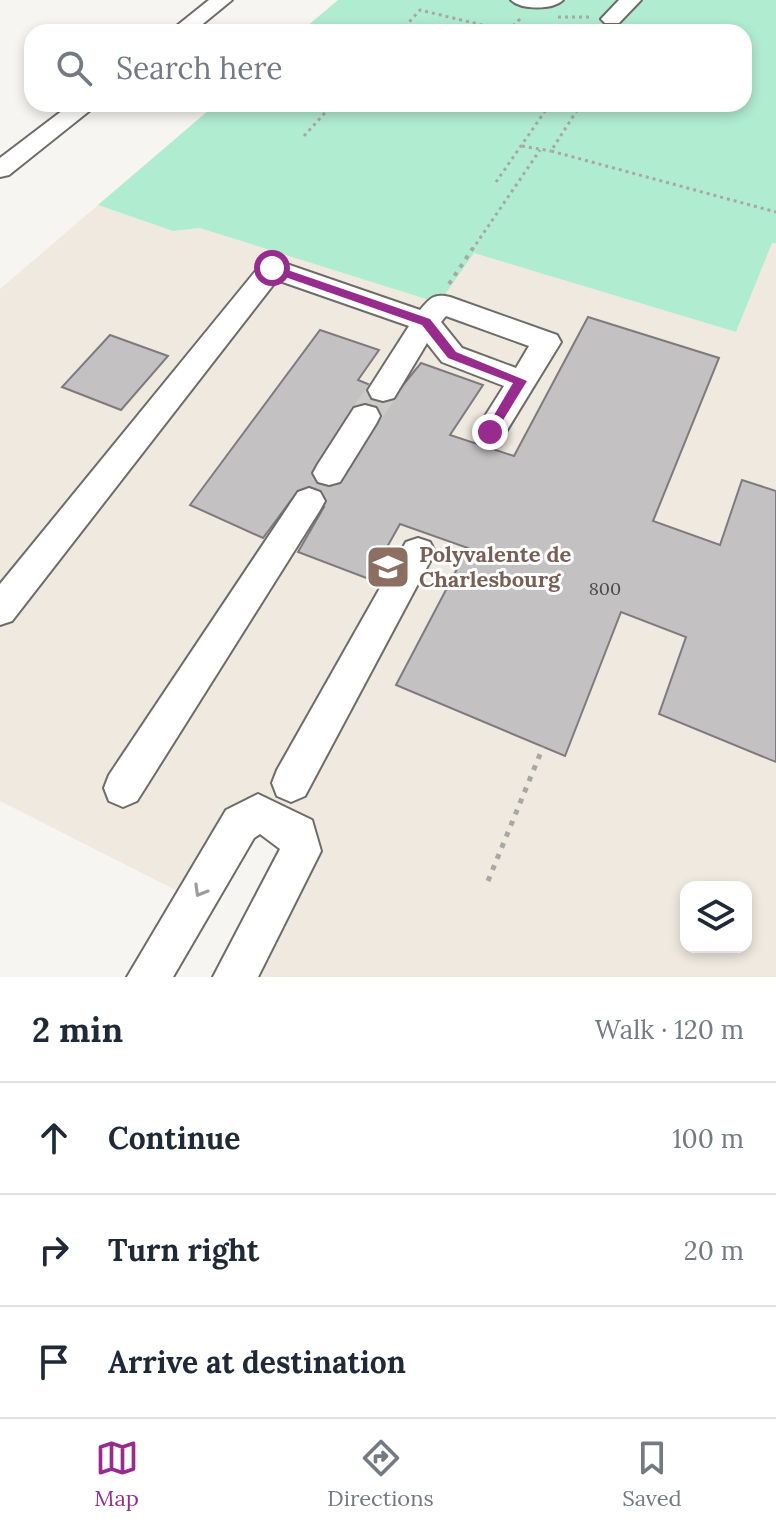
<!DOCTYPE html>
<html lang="en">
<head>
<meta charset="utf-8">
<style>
  body { margin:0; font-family:Lora,serif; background:#f2f2f3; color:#1f2937 }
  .controls { position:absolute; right:24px; bottom:24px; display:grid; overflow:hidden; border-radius:16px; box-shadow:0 4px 12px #0003 }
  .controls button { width:72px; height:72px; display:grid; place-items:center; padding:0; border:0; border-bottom:2px solid #e0e1e3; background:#fff; color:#1f2937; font:40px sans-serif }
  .stop { position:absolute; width:24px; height:24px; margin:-18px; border:6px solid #972c8e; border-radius:50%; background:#fff }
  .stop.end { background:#972c8e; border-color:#fff; box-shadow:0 2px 8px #0008 }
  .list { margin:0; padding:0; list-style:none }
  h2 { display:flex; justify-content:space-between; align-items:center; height:104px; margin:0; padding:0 32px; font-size:34px }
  h2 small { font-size:26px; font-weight:400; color:#747a83 }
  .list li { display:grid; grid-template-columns:52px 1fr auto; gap:24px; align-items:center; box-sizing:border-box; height:112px; padding:0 32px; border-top:2px solid #e0e1e3 }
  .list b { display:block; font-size:30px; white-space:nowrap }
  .list em { font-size:26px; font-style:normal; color:#747a83 }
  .icon { flex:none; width:44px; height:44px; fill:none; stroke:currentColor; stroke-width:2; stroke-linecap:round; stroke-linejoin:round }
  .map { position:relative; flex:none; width:776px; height:977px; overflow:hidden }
  .search { position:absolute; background:#fff; box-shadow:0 4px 12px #0003; left:24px; right:24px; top:24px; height:88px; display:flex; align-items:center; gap:20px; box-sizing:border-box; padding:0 28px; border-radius:24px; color:#747a83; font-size:30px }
  .sheet { height:440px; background:#fff }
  nav { display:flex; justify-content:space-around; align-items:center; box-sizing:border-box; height:112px; border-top:2px solid #e0e1e3; background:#fff; font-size:22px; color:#747a83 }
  nav a { display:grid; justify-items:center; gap:4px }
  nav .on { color:#972c8e }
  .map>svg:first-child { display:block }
  .built { fill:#efe9df; fill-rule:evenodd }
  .green { fill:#b0ecd0 }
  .building { fill:#c4c1c3; stroke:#7d7b7d; stroke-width:2 }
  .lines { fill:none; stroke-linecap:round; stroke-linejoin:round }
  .minor-tunnel { stroke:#cdcbc8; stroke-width:30; stroke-dasharray:30 15; stroke-linecap:butt }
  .minor-casing { stroke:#6d6c69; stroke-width:4 }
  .path-far2 { stroke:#a8a7a4; stroke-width:3; stroke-dasharray:3 4; stroke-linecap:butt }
  .path-far1 { stroke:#a8a7a4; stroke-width:4; stroke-dasharray:4 6; stroke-linecap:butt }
  .path { stroke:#a8a7a4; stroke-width:5; stroke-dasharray:5 7; stroke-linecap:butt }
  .minor { fill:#fff; fill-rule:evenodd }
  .oneway { stroke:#9c9c9b }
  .route { fill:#972c8e }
  .labels { text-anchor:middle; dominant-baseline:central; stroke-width:6; stroke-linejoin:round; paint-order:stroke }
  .number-label { font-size:18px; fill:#4b4a4a }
  .education-label { font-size:22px; font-weight:bold; fill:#785e54; stroke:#fff; text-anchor:start }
</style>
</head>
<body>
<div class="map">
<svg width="776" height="977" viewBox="0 0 776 977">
  <rect width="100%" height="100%" fill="#f7f5f2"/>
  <path class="built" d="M98 205 173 231 200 228 473 252 736 332 772 242 776 243V977H235L301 851 258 814 195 900 0 801V289ZM686 887H746V947H686Z"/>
  <polygon class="green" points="338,0 776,0 776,243 772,243 736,332 474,253 439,303 200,228 173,231 98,205 216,104 744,104 744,32 300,32"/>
  <g class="building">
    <polygon points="588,317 719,358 653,521 720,545 742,480 776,491 776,762 659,714 686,637 621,612 565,756 396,685 468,548 400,524 369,579 298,552 324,507 295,495 263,538 190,505 320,330 379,350 358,380 395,395 421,363 483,385 450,435 514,456"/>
    <polygon points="110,335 168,356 121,410 62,387"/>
  </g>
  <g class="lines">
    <polyline class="minor-tunnel" points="365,416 383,390"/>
    <g class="minor-casing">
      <g id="minor">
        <polygon points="209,0 232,0 193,32 169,32"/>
        <path d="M511 0H563C553 10 521 10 511 0Z"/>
        <polygon points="619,0 641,0 619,23 605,23 601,19"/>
        <polygon points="71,104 98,104 9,175 0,177 0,158"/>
        <path d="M272 259 420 310C430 298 434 293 450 297L557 335 561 342 501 440 490 444 479 440 475 432 504 386 442 362 427 343 394 398 383 401 372 398 368 390 409 326 277 280 12 621 0 625V584L263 262ZM446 316 529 346 516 368 462 348 441 322Z"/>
        <polygon points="365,405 376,408 380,416 376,424 340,482 329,485 318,482 313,473 318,464 354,408"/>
        <polygon points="309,488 320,492 325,501 320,510 137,801 123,807 109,801 104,788 109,775 298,492"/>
        <polygon points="418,538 430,542 435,552 305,796 291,802 277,796 272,783 277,770 406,542"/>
        <polygon points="258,794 312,820 321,851 258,977 213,977 280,849 260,834 254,838 173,977 127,977 226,810"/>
      </g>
    </g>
    <g class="path-far2">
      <polyline points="558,17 593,17"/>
      <polyline points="508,31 521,18"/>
      <polyline points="400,32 420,10 511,32"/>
      <polyline points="581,104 551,151 776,212"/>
      <polyline points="304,136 333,104"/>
      <polyline points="522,146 551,151"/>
      <polyline points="496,182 550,104"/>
      <polyline points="472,250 540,150"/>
    </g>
    <polyline class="path-far1" points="449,284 473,248"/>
    <polyline class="path" points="488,881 543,747"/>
    <use href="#minor" class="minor"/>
  </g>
  <defs><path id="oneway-chevron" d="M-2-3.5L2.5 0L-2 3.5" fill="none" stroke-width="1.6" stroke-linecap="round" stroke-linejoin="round" transform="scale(2)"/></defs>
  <use class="oneway" href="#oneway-chevron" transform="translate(200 891) rotate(120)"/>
  <polygon class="route" points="268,266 276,266 430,319 456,352 527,381 494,435 485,435 484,432 513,383 448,358 422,325 268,271"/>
  <defs>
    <g id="school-square" transform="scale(2.3)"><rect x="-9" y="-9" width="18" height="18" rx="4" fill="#8d6e63" stroke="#fff"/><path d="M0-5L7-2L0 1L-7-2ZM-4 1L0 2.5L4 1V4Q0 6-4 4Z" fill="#fff"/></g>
  </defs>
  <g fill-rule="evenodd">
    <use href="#school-square" x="388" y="567"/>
  </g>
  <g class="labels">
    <g class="number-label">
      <text x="605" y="588">800</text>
    </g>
    <g class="education-label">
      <text x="419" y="554">Polyvalente de<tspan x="419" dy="25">Charlesbourg</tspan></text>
    </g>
  </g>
</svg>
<div class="controls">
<button><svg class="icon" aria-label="layers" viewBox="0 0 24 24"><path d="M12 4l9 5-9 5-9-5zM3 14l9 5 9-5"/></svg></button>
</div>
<div class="stop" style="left:272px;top:268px"></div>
<div class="stop end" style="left:490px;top:432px"></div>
<div class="search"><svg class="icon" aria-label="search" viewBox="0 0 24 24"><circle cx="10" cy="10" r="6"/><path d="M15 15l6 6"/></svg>Search here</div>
</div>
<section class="sheet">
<h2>2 min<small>Walk · 120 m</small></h2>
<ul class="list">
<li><svg class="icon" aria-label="ahead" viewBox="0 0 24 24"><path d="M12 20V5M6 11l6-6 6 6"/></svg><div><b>Continue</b></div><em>100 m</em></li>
<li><svg class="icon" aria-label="right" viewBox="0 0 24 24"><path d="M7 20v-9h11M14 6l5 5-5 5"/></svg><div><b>Turn right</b></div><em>20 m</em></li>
<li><svg class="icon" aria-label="arrive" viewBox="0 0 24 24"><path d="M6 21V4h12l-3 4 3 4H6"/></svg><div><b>Arrive at destination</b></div></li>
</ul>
</section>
<nav>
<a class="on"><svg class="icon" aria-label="map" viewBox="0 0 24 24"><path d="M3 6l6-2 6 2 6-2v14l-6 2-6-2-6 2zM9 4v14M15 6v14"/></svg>Map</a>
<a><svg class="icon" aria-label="directions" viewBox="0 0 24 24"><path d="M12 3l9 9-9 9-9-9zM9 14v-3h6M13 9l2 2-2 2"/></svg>Directions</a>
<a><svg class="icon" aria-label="saved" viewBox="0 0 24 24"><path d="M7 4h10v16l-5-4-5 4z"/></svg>Saved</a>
</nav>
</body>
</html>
